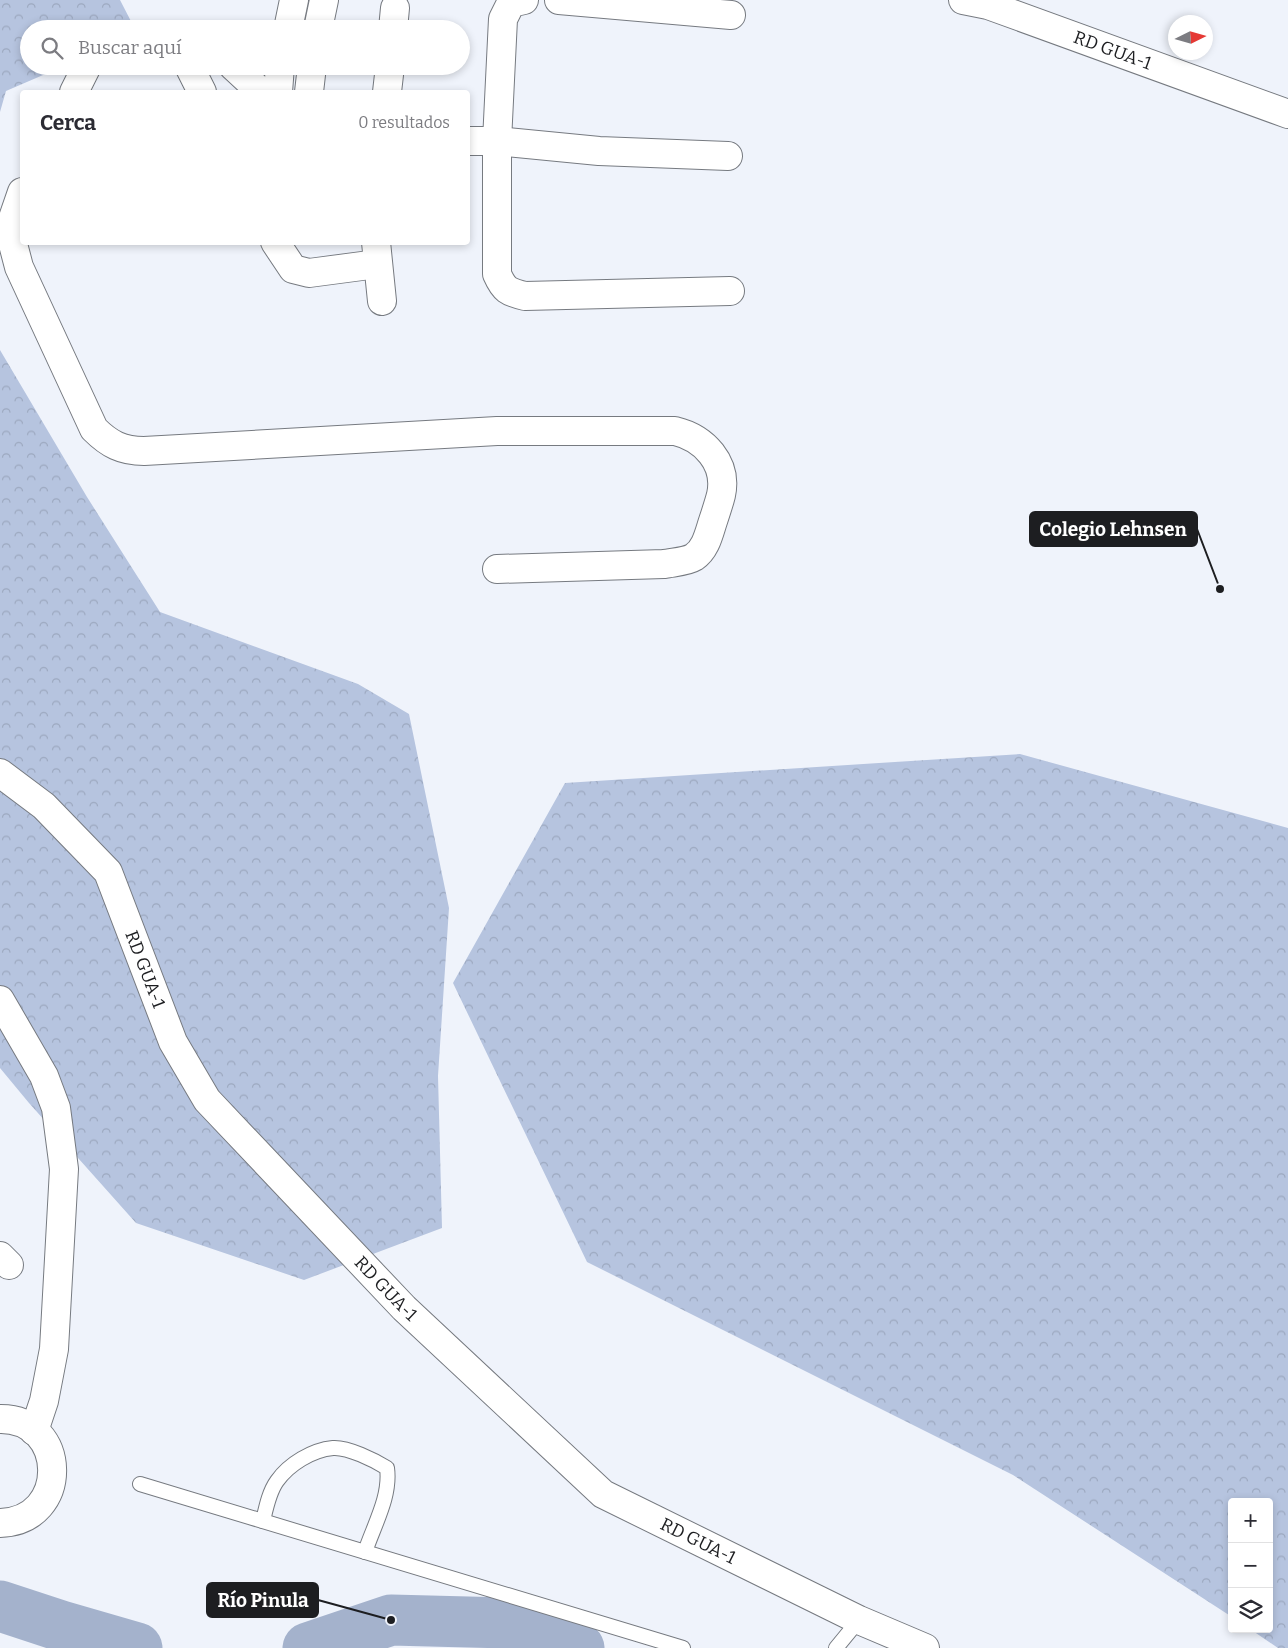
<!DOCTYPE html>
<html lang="es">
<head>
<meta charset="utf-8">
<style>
  body { margin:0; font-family:Bitter,serif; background:#f7f7f7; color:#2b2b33 }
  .controls { position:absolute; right:15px; bottom:15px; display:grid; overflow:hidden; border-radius:5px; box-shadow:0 2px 8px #0003 }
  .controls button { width:45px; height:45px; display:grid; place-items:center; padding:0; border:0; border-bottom:1px solid #e1e1e2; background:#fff; color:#2b2b33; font:25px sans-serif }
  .compass { position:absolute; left:1168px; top:15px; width:45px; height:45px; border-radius:50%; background:#fff; box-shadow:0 2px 8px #0003; rotate:85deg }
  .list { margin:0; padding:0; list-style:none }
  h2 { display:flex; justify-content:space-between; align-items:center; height:65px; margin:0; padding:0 20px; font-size:21px }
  h2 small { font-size:16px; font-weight:400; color:#7c7c81 }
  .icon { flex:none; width:28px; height:28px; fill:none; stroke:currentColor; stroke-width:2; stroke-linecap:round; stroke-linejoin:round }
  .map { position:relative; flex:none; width:1288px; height:1648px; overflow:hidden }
  .search { position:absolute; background:#fff; box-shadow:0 2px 8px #0003; left:20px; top:20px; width:450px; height:55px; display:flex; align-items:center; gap:12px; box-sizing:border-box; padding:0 18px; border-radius:28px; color:#7c7c81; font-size:19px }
  .panel { position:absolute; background:#fff; box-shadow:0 2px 8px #0003; left:20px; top:90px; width:450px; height:155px; border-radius:5px }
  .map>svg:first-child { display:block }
  .forest { fill:url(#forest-crowns) }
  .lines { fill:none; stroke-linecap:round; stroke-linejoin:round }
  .river { stroke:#a4b2cc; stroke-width:51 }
  .lane-casing { stroke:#767a80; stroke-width:16 }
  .street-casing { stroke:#767a80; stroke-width:30 }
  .primary-casing { stroke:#767a80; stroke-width:30 }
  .lane { stroke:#fff; stroke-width:14 }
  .street { stroke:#fff; stroke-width:28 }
  .primary { stroke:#fff; stroke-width:28 }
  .labels { text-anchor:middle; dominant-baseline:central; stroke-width:4.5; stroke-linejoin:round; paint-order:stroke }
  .street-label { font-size:18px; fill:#1d1e21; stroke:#eff3fb }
  .leader { fill:none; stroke:#1d1e21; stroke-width:2 }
  .callout-dot { fill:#1d1e21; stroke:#eff3fb; stroke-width:2 }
  .callout { fill:#1d1e21; stroke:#1d1e21; stroke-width:2 }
  .callout-label { font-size:19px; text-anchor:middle; font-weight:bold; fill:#fff }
</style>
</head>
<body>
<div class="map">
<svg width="1288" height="1648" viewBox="0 0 1288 1648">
  <defs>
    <pattern id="forest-crowns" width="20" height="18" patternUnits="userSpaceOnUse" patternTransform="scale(1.25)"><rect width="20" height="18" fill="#b6c4df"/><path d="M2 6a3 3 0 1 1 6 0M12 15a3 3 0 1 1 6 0" fill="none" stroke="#9ca8bf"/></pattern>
  </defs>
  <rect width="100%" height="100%" fill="#eff3fb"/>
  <g class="forest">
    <polygon points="0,0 120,0 135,29 29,29 29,66 64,66 6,91 0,112"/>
    <polygon points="0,350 87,497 160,612 358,684 409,714 449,908 438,1076 442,1228 304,1280 136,1223 29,1103 0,1068"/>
    <polygon points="1020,754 1288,828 1288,1648 1278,1648 1250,1629 1269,1629 1269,1502 1232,1502 1232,1617 1013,1475 587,1262 453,983 565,783"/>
  </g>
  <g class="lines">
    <g class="river">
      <polyline points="0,1606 61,1626 137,1648"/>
      <polyline points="308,1648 391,1620 507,1623 579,1648"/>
    </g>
    <g class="lane-casing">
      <g id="lane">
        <polyline points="140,1484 683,1648"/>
        <path d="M263 1521C266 1508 269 1492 277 1481 289 1464 312 1450 333 1448 348 1447 374 1460 387 1468 391 1496 374 1525 365 1552"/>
        <polyline points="836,1648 859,1620"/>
      </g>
    </g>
    <g class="street-casing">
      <g id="street">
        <path d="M524 0 511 3 503 19 497 141V274C504 290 508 292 525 296L730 291"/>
        <polyline points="559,0 731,15"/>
        <polyline points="288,29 294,0"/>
        <polyline points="318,29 324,0"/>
        <polyline points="393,29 395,8"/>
        <polyline points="189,66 202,92"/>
        <polyline points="233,66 261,92"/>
        <polyline points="74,92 87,66"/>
        <polyline points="278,92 280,66"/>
        <polyline points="309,92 312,66"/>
        <polyline points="387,92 390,66"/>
        <polyline points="468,141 497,141 599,151 728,156"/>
        <path d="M22 192 13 218V244L19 267 94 429C109 444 122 451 144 451L497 431H675C704 438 728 463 721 495 719 503 716 512 713 521 709 533 706 549 694 557 686 562 673 562 664 564L497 569"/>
        <polyline points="275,242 293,269 309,273 377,264"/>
        <polyline points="376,242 382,301"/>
        <polyline points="0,1000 44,1076 56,1108 64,1169 54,1349 44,1401 34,1431"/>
        <polyline points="0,1256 9,1265"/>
        <path d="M0 1419C68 1418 71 1521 0 1523"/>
      </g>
    </g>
    <g class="primary-casing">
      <g id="primary">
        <path id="s1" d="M963 0 988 5 1288 114"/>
        <path id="s2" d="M0 773 44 806 108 872 173 1042 207 1100 404 1308 603 1494 859 1620 925 1648"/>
      </g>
    </g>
    <use href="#lane" class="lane"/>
    <use href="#street" class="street"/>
    <use href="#primary" class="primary"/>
  </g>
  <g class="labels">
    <g class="street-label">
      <text stroke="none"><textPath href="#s1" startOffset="158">RD GUA-1</textPath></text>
      <text stroke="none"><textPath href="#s2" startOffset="251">RD GUA-1</textPath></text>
      <text stroke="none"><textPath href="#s2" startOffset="656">RD GUA-1</textPath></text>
      <text stroke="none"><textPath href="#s2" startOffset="1061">RD GUA-1</textPath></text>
    </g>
  </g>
  <path class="leader" d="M1220 589L1197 529M391 1620L318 1600"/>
  <g class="callout-dot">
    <circle cx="1220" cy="589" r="5"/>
    <circle cx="391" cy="1620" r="5"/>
  </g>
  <g class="callout">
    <rect x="1030" y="512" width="167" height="34" rx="5"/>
    <rect x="207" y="1583" width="111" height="34" rx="5"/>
  </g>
  <g class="callout-label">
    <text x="1113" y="536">Colegio Lehnsen</text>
    <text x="263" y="1607">Río Pinula</text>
  </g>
</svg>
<div class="controls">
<button>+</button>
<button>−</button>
<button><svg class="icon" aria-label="layers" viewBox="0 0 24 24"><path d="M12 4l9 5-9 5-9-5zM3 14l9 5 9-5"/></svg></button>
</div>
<svg class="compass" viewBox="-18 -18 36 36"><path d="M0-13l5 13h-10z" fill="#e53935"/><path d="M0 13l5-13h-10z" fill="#7c7c81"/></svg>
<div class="search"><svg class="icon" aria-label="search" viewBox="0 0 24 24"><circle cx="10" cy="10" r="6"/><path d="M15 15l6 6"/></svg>Buscar aquí</div>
<section class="panel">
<h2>Cerca<small>0 resultados</small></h2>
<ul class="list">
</ul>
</section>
</div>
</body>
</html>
